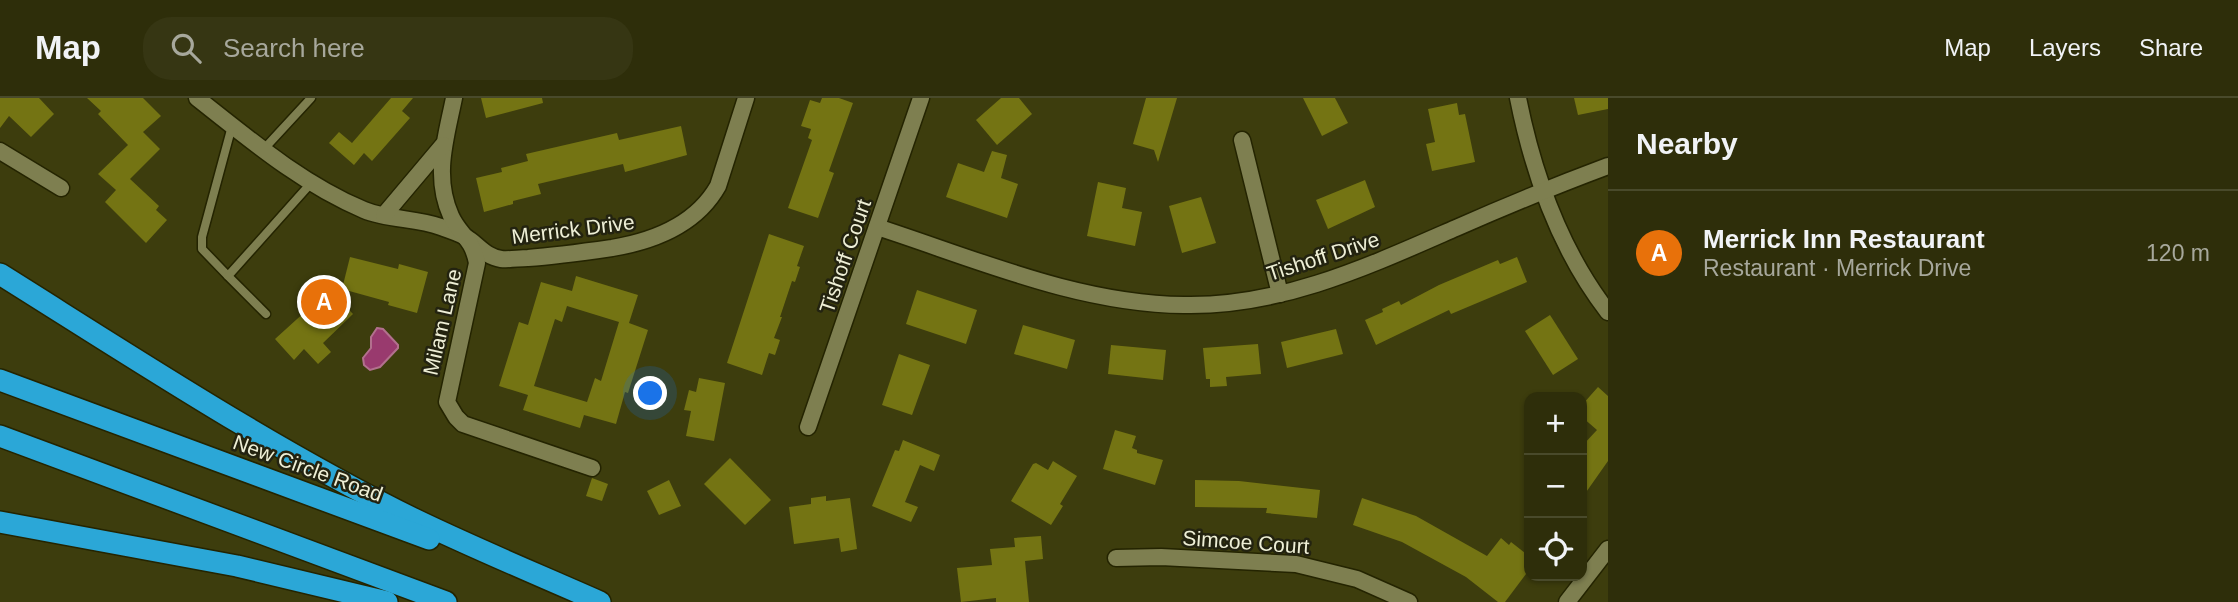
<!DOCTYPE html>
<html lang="en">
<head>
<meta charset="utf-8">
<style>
  body { margin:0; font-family:Helvetica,sans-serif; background:#363613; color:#f1f3f6 }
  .controls { position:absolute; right:21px; bottom:21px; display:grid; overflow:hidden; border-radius:14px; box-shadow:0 2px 5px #0004 }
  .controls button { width:63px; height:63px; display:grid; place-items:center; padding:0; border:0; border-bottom:2px solid #494a2b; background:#2e2e0a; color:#f1f3f6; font:35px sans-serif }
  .you { position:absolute; left:651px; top:296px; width:24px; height:24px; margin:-18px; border:5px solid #fff; border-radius:50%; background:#1a73e8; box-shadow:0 0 0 10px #1a73e833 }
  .badge { display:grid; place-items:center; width:46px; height:46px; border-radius:50%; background:#1a73e8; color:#fff; font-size:23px; font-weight:700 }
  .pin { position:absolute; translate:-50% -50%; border:4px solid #fff; box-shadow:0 2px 7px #0006 }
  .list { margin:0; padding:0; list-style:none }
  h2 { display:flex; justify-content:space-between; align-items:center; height:91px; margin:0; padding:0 28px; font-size:30px }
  h2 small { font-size:23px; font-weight:400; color:#a7a89c }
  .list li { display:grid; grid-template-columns:46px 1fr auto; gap:21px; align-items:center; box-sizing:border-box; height:126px; padding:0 28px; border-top:2px solid #494a2b }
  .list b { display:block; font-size:26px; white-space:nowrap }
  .list p { margin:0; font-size:23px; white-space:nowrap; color:#a7a89c }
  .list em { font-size:23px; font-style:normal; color:#a7a89c }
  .icon { flex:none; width:38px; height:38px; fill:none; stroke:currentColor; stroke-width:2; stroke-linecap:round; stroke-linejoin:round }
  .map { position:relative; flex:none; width:1608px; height:504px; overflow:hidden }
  header { display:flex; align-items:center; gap:42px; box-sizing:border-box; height:98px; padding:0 35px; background:#2e2e0a; border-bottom:2px solid #494a2b }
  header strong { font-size:33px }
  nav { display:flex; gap:38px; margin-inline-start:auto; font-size:24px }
  .search { width:490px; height:63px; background:#363613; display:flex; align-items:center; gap:18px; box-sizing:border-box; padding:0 24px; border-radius:28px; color:#a7a89c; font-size:26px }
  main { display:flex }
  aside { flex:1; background:#2e2e0a }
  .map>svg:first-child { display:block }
  .water { fill:#993a6e; stroke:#b2708d; stroke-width:2 }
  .building { fill:#747413; fill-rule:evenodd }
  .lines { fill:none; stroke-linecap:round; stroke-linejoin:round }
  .service-casing { stroke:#242401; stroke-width:11 }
  .minor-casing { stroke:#242401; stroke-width:19 }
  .motorway-casing { stroke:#242401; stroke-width:24 }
  .service { stroke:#7e7f50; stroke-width:8 }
  .minor { stroke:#7e7f50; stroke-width:16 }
  .motorway { stroke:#2ba7d7; stroke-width:21 }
  .labels { text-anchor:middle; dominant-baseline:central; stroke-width:5; stroke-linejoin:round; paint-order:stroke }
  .street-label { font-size:21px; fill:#eeefd6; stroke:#232310 }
</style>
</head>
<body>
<header>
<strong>Map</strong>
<div class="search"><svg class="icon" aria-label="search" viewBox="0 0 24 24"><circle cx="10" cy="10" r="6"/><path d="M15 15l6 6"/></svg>Search here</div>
<nav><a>Map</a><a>Layers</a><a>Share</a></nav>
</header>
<main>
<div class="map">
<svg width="1608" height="504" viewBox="0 0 1608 504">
  <rect width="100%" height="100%" fill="#3d3d0d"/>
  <polygon class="water" points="377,230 383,231 398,247 398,250 380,269 370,272 364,267 363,260 371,250 371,239"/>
  <g class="building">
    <polygon points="0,0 39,0 54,16 31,39 9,18 0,30"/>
    <polygon points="87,0 143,0 161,18 143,34 160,51 130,81 159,108 156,112 167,122 146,145 105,104 116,92 98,76 128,47 98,16 101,13"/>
    <polygon points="391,0 413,0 402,13 410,20 372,63 364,55 354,67 329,45 339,34 352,45"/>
    <polygon points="481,0 542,0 543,5 486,20"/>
    <polygon points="822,0 839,0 853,5 829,73 834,75 818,120 788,110 812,42 808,40 811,31 801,28 810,2 820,5"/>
    <polygon points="1001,0 1019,0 1032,16 997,47 976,22"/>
    <polygon points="1146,0 1177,0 1158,64 1154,52 1133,46"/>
    <polygon points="1303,0 1335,0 1348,25 1322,38"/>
    <polygon points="1574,0 1608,0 1608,11 1578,17"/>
    <polygon points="1457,5 1459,17 1465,16 1475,64 1432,73 1426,46 1435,44 1428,11"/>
    <polygon points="681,28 687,57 625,74 623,66 538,86 541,96 513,103 513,106 484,114 476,80 502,74 501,70 528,63 526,56 617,35 619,42"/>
    <polygon points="992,53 1007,57 1001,80 1018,86 1007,120 946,99 958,65 984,74"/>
    <polygon points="1365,82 1375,109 1328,131 1316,102"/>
    <polygon points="1098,84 1126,90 1122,110 1142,114 1135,148 1087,138"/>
    <polygon points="1201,99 1216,145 1182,155 1169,108"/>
    <polygon points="769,136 804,148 797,168 800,169 795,184 792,183 780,219 782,219 774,240 780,242 775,257 769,255 762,277 727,265"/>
    <polygon points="350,159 398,171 399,166 428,174 417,215 388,207 389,204 342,191"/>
    <polygon points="1517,159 1527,184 1451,216 1449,212 1376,247 1365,222 1383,214 1382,211 1399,203 1401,207 1439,187 1498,162 1500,166"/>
    <path d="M576 178 638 197 629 225 648 232 628 295 625 294 616 326 584 317 580 330 523 312 528 297 499 288 519 224 528 227 541 184 572 193ZM567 208 619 224 601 283 595 280 587 304 534 288 555 221 562 224Z"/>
    <polygon points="308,184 322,184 353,216 323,245 331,254 318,266 304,251 294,262 275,241 307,212 303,208 310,200"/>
    <polygon points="917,192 977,212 966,246 906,226"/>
    <polygon points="1550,217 1578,261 1553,277 1525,233"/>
    <polygon points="1023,227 1075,242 1067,271 1014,256"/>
    <polygon points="1336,231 1343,256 1287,270 1281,244"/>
    <polygon points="1258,246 1261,276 1226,279 1227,288 1210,289 1210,281 1206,281 1203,250"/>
    <polygon points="1111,247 1166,252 1163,282 1108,276"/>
    <polygon points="899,256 930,267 912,317 882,307"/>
    <polygon points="699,280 725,285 714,343 686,338 691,313 684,312 689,292 696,294"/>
    <polygon points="1598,289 1608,298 1608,363 1582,400 1582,348 1597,332 1582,319 1582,307"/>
    <polygon points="1115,332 1136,338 1132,350 1137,352 1137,355 1163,362 1155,387 1103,371"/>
    <polygon points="903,342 940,357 934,373 920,367 905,404 918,409 911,424 872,408 895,352 899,353"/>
    <polygon points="730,360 771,402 745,427 704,386"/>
    <polygon points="1053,363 1077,378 1060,406 1063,408 1051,427 1011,403 1033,366 1036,365 1048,372"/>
    <polygon points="592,380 608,386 602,403 586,398"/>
    <polygon points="669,382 681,408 659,417 647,393"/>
    <polygon points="1195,382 1239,383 1320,392 1317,420 1266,415 1267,410 1195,409"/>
    <polygon points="826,398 826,403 850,400 857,451 841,454 839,440 794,446 789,409 811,406 811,400"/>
    <polygon points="1362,400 1416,418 1487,458 1501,440 1509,447 1511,444 1529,458 1529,472 1505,504 1498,504 1466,479 1402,444 1353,427"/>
    <polygon points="1041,438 1043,461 1025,463 1029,504 996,504 996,500 961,504 957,470 992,467 990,451 1015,449 1014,440"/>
  </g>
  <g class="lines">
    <g class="service-casing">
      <g id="service">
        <polyline points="232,28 202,139 202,151 228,178 312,84"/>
        <polyline points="263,52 311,0"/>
        <polyline points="228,178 266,216"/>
      </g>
    </g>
    <g class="minor-casing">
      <g id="minor">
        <path d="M197 0C249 41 302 86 364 112 388 122 417 120 441 129 451 133 463 136 470 142 481 150 487 159 501 161 509 162 519 160 528 160 556 158 584 154 612 150 654 143 696 127 718 88L746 0"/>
        <path d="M454 0C446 40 433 78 451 118 460 138 472 139 477 165L447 304 456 319 463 326 592 370"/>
        <path d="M1518 0C1533 75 1560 152 1608 214"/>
        <polyline points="1242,42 1280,196"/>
        <polyline points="0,53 61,90"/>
        <polyline points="384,117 443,47"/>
        <path d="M877 129C976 161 1078 206 1184 207 1281 209 1369 168 1456 130 1506 108 1557 87 1608 68"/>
        <polyline points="808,329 921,0"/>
        <polyline points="1116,460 1161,459 1296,466 1357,481 1409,504"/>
        <polyline points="1567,504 1608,451"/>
      </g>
    </g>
    <g class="motorway-casing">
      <g id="motorway">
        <path d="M0 176C134 260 274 352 416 422 476 451 539 477 600 504"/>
        <polyline points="0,282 429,441"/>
        <polyline points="0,338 446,504"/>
        <polyline points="0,424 237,468 387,504"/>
      </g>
    </g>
    <use href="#service" class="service"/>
    <use href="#minor" class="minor"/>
    <use href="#motorway" class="motorway"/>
  </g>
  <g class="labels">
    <g class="street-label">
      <text transform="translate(573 131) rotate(-7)">Merrick Drive</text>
      <text transform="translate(845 158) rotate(-71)">Tishoff Court</text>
      <text transform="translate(1323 158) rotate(-18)">Tishoff Drive</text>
      <text transform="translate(442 224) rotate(-77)">Milam Lane</text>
      <text transform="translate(308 370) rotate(20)">New Circle Road</text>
      <text transform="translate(1246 444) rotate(4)">Simcoe Court</text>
    </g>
  </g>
</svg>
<div class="controls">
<button>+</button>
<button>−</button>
<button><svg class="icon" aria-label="locate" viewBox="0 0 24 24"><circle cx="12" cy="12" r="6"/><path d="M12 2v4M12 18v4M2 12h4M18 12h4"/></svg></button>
</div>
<div class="you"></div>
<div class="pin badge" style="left:324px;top:204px;background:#e8710a">A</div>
</div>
<aside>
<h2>Nearby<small></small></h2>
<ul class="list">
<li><span class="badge" style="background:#e8710a">A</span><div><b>Merrick Inn Restaurant</b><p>Restaurant · Merrick Drive</p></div><em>120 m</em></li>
</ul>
</aside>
</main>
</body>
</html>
